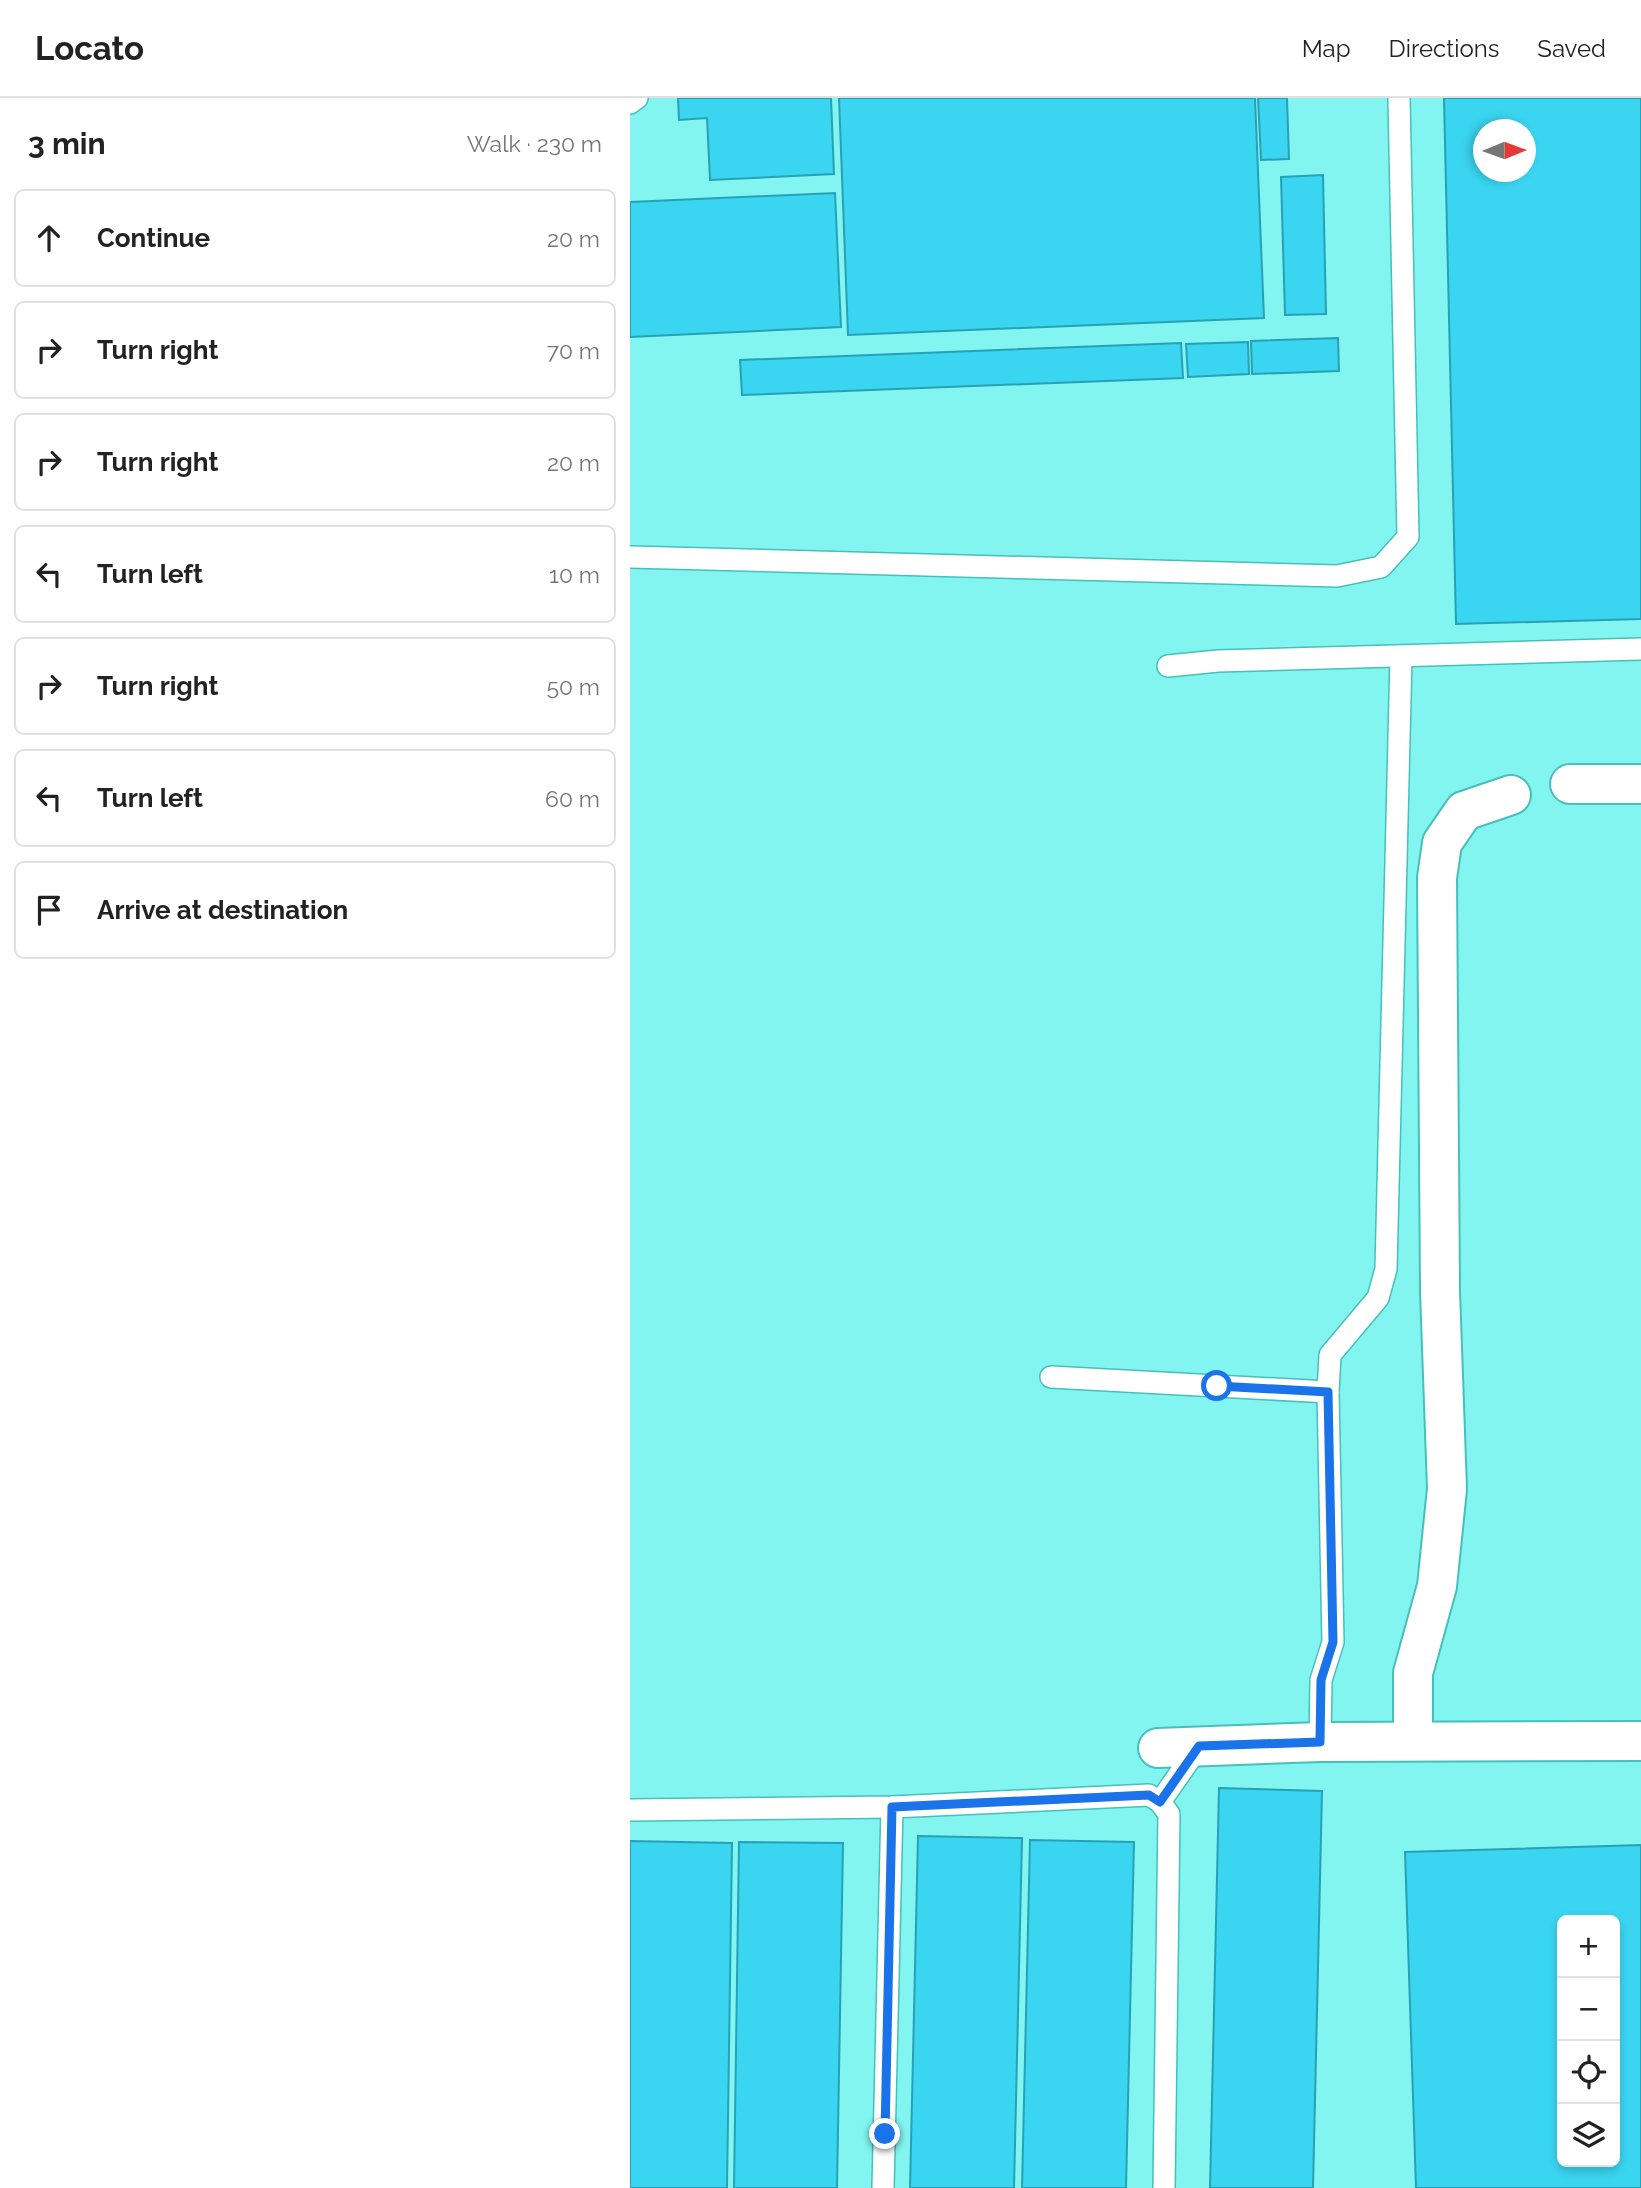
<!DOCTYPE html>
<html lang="en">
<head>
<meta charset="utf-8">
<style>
  body { margin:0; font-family:Raleway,sans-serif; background:#f6f6f6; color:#222 }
  .controls { position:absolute; right:21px; bottom:21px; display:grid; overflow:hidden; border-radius:10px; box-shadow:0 4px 10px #0003 }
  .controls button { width:63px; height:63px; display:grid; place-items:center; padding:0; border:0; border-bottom:2px solid #e0e0e0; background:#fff; color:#222; font:35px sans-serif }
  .compass { position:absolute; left:843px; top:21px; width:63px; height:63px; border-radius:50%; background:#fff; box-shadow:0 4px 10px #0003; rotate:89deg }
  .stop { position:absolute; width:21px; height:21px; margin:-16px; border:5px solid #1a73e8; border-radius:50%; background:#fff }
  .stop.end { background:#1a73e8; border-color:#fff; box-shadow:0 2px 7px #0008 }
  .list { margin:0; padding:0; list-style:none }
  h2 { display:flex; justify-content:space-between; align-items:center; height:91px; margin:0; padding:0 28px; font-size:30px }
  h2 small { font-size:23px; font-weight:400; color:#767676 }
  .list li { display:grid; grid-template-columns:46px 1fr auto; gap:21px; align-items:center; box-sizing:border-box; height:98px; margin:0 14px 14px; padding:0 14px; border:2px solid #e0e0e0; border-radius:10px }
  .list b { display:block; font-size:26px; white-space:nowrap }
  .list em { font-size:23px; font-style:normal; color:#767676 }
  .icon { flex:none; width:38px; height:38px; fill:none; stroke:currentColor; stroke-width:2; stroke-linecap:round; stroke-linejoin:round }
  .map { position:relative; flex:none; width:1011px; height:2090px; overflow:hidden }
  header { display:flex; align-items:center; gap:42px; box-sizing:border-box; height:98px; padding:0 35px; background:#fff; border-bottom:2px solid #e0e0e0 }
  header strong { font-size:33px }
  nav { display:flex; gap:38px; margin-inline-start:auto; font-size:24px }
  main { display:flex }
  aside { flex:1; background:#fff }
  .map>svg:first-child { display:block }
  .building { fill:#3ad5f1; stroke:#27a1b6; stroke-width:2; fill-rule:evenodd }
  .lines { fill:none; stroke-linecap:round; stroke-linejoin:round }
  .lane-casing { stroke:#47bfbb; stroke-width:24 }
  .street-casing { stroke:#47bfbb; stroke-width:42 }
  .lane { stroke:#fff; stroke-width:21 }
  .street { stroke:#fff; stroke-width:38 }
  .route { stroke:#1a73e8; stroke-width:9 }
</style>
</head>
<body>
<header>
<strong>Locato</strong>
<nav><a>Map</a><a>Directions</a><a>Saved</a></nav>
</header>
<main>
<aside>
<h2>3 min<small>Walk · 230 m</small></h2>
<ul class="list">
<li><svg class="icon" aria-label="ahead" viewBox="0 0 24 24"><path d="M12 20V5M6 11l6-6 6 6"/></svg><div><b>Continue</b></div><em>20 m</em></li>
<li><svg class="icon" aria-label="right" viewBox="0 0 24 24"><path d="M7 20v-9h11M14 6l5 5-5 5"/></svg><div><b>Turn right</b></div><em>70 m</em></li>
<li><svg class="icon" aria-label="right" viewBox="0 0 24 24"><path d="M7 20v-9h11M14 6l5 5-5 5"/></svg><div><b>Turn right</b></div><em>20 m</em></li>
<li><svg class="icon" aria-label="left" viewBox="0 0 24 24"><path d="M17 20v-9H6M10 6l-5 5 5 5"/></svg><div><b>Turn left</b></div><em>10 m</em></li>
<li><svg class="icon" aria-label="right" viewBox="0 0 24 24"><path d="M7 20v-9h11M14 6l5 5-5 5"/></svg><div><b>Turn right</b></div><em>50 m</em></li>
<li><svg class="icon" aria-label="left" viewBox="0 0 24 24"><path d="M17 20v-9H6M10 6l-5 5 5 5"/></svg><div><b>Turn left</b></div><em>60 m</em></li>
<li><svg class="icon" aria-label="arrive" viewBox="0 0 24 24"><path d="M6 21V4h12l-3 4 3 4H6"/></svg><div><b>Arrive at destination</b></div></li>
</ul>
</aside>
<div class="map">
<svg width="1011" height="2090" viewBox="0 0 1011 2090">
  <rect width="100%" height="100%" fill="#82f5f1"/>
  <g class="building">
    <polygon points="48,0 201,0 204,76 80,82 77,20 49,22"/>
    <polygon points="209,0 625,0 634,220 218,237"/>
    <polygon points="628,0 657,0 659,61 631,62"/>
    <path d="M814 0H1011V521L826 526ZM853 32H895V74H853Z"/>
    <polygon points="693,77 696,216 655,217 651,79"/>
    <polygon points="205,95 211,229 0,239 0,104"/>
    <polygon points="708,240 709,273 622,276 621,243"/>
    <polygon points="618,244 619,276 558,279 556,246"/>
    <polygon points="551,245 553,280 112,297 110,262"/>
    <polygon points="589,1690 692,1693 683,2090 580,2090"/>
    <polygon points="288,1738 392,1740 384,2090 280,2090"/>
    <polygon points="400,1742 504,1744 496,2090 392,2090"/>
    <polygon points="0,1743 102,1745 97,2090 0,2090"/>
    <polygon points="109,1744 213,1745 207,2090 104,2090"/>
    <path d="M1011 1747V2090H786L775 1754ZM932 1822H985V2064H932Z"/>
  </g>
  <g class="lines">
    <g class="lane-casing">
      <g id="lane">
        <polyline points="0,5 7,0"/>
        <polyline points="0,459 707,478 751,469 778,439 769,0"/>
        <polyline points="538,568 588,563 1011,551"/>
        <polyline points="421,1279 698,1294"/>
        <polyline points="690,1644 691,1582 703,1544 698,1294 700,1257 748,1200 756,1171 771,559"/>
        <polyline points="530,1704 569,1648"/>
        <polyline points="0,1712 262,1709 519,1697 530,1704 539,1716 534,2090"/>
        <polyline points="253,2090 262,1709"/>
      </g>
    </g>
    <g class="street-casing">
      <g id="street">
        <polyline points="940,686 1011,686"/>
        <polyline points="783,1643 783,1575 807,1488 817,1391 810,1193 807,780 812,745 834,713 881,697"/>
        <polyline points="528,1650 690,1644 1011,1643"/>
      </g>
    </g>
    <use href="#lane" class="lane"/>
    <use href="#street" class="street"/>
  </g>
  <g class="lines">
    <polyline class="route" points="255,2036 262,1709 519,1697 530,1704 569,1648 690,1644 691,1582 703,1544 698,1294 587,1288"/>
  </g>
</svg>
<div class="controls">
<button>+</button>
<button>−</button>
<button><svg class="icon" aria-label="locate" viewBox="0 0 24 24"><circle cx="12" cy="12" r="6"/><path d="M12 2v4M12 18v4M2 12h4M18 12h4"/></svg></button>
<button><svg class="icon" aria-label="layers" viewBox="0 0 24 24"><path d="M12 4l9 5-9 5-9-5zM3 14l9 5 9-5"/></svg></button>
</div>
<svg class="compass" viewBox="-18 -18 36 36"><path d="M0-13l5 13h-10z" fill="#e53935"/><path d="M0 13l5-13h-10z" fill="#767676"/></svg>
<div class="stop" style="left:587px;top:1288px"></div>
<div class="stop end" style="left:255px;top:2036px"></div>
</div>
</main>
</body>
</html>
